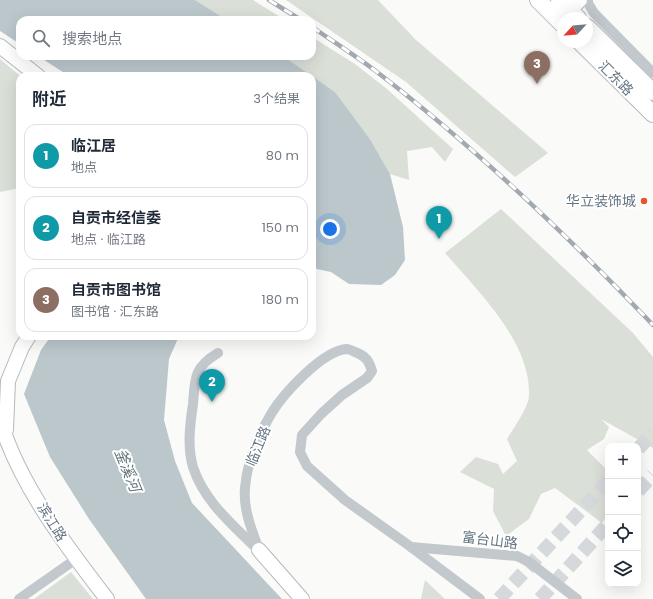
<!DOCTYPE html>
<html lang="zh">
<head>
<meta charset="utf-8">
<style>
  body { margin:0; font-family:Poppins,"Noto Sans SC",sans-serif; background:#f2f2f3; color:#1f2937 }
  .controls { position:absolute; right:12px; bottom:12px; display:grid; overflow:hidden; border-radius:8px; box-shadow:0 4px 16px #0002 }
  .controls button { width:36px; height:36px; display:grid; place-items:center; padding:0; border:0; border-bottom:1px solid #e0e1e3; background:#fff; color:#1f2937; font:20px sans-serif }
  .compass { position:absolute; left:557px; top:12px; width:36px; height:36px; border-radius:50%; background:#fff; box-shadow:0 4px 16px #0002; rotate:244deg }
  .you { position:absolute; left:330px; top:229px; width:14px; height:14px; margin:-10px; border:3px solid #fff; border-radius:50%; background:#1a73e8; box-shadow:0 0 0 6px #1a73e833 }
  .badge { display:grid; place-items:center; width:26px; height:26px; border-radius:50%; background:#e4572e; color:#fff; font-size:13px; font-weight:700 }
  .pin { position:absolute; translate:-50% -33px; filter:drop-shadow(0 1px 2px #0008) }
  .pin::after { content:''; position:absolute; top:21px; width:14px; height:12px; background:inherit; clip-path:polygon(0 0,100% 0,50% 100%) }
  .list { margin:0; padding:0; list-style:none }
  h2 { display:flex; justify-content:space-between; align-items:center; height:52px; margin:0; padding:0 16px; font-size:17px }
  h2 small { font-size:13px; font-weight:400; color:#747a83 }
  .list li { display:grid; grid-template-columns:26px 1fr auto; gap:12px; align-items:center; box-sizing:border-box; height:64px; margin:0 8px 8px; padding:0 8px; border:1px solid #e0e1e3; border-radius:12px }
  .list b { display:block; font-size:15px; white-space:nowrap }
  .list p { margin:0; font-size:13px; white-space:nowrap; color:#747a83 }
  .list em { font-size:13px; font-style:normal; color:#747a83 }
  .icon { flex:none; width:22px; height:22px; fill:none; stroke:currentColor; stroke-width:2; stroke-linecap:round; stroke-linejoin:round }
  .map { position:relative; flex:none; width:653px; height:599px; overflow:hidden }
  .search { position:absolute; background:#fff; box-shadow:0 4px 16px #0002; left:16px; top:16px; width:300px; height:44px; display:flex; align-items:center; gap:10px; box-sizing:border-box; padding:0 14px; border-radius:12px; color:#747a83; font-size:15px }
  .panel { position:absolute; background:#fff; box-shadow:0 4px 16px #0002; left:16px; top:72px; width:300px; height:268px; border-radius:12px }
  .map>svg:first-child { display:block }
  .green { fill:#dadfd7 }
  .water { fill:#bbc7cb }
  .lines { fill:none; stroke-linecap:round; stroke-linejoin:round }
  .secondary-tunnel { stroke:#d5d9db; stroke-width:14; stroke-dasharray:14 7; stroke-linecap:butt }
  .secondary-casing { stroke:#b3babf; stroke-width:16 }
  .primary-casing { stroke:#b5babe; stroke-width:18 }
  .street { stroke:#c3c8cc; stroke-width:10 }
  .secondary { stroke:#fff; stroke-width:14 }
  .primary { stroke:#fff; stroke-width:16 }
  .rail-casing { stroke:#a2aab0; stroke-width:4.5 }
  .rail { stroke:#fff; stroke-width:3; stroke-dasharray:9; stroke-linecap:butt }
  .poi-dot { fill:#e4572e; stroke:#fff; stroke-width:1.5 }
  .labels { text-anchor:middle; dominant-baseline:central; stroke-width:4; stroke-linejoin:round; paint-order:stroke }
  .street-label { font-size:14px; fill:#657683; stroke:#fff }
  .poi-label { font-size:14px; fill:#657683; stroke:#fff; text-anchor:end }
  .water-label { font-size:15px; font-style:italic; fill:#60757c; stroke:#fff }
</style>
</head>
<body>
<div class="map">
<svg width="653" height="599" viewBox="0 0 653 599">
  <rect width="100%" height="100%" fill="#fafaf8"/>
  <g class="green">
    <polygon points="195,0 253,0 285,20 227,20"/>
    <polygon points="286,0 378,0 416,40 548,153 515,177 406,82"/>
    <polygon points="312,37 355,64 387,89 453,149 445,162 432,147 407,151 409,180 390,174 370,139 335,92 283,56 312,56"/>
    <polygon points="0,59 20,76 20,188 0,192"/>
    <path d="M501 209 633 333 653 357V448L601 419 609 427 604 439 587 450 608 471V516L602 523 555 488 541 494 529 519 506 536 493 511 494 489 460 472 476 457 498 464 503 474 517 461 507 439C513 429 529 407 529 395 531 342 477 290 445 253Z"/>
    <polygon points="71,572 93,599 34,599"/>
    <polygon points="425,580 445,599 421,599"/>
  </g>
  <g class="water">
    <polygon points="0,0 195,0 227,20 20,20 20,44 0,31"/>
    <polygon points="38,56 283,56 312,76 69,76"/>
    <polygon points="312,76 335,92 370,139 390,174 403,227 405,260 395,275 381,285 349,284 331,272 312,268"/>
    <polygon points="51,336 179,336 169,359 164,420 175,461 192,503 282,599 146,599 89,519 50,457 24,394 41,350"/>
  </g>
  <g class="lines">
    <g class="secondary-tunnel">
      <polyline points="638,449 653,433"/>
      <polyline points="638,491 653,475"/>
      <polyline points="499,599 608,481"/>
      <polyline points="540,599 608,524"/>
    </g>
    <g class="secondary-casing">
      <g id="secondary">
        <polyline points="562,18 580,0"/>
        <polyline points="0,46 38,76"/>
        <path d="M0 420C19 484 66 546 107 599"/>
        <polyline points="6,430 8,381 22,347 29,336"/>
        <polyline points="259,550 302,599"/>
      </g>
    </g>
    <g class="primary-casing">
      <g id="primary">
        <polyline points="538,0 563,25"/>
        <polyline points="559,0 578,18"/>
        <polyline points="587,27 653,92"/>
        <polyline points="580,42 653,114"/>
      </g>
    </g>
    <g class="street">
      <polyline points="588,0 588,3 594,13 653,73"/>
      <path d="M218 353C194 367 195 378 193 404 190 424 187 447 193 467 204 501 232 524 256 548"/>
      <polyline points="411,547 517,556 529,562 577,599"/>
      <path d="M259 550C252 531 243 509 245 488 247 462 258 436 271 414 283 394 323 350 347 349 349 349 353 351 355 352 366 356 369 361 372 371L367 378 342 395 321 414 302 435 300 452 307 466 345 500 411 547 480 599"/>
      <polyline points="19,599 76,559"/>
    </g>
    <use href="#secondary" class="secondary"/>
    <use href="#primary" class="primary"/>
    <g class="rail-casing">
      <g id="rail">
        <polyline points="269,0 301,20"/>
        <path d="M312 27C334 42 356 56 377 72 476 148 567 235 653 325"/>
      </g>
    </g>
    <use href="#rail" class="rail"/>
  </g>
  <circle class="poi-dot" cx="644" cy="201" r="4"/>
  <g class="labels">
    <g class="street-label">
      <text transform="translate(616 78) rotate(45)">汇东路</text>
      <text transform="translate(258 446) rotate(-68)">临江路</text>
      <text transform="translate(52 522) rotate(58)">滨江路</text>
      <text transform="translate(490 540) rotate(7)">富台山路</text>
    </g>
    <g class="poi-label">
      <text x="636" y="201">华立装饰城</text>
    </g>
    <g class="water-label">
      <text transform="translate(128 470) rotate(68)">釜溪河</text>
    </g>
  </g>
</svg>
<div class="controls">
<button>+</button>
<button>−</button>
<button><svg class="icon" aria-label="locate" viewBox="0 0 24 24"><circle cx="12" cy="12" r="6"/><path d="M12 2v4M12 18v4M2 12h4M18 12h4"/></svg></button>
<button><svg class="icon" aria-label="layers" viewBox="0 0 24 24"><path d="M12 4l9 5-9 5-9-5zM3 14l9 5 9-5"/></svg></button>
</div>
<svg class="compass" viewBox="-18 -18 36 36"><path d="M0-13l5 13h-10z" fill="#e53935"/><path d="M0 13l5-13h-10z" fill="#747a83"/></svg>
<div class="you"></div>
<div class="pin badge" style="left:439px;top:239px;background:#0f9aa8">1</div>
<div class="pin badge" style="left:212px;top:402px;background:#0f9aa8">2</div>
<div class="pin badge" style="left:537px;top:84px;background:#8d6e63">3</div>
<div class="search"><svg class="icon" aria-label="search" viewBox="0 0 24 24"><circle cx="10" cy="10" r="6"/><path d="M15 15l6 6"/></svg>搜索地点</div>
<section class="panel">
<h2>附近<small>3个结果</small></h2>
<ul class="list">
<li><span class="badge" style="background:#0f9aa8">1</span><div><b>临江居</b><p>地点</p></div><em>80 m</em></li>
<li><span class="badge" style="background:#0f9aa8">2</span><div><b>自贡市经信委</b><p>地点 · 临江路</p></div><em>150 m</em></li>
<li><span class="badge" style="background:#8d6e63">3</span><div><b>自贡市图书馆</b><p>图书馆 · 汇东路</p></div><em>180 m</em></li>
</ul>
</section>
</div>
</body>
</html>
